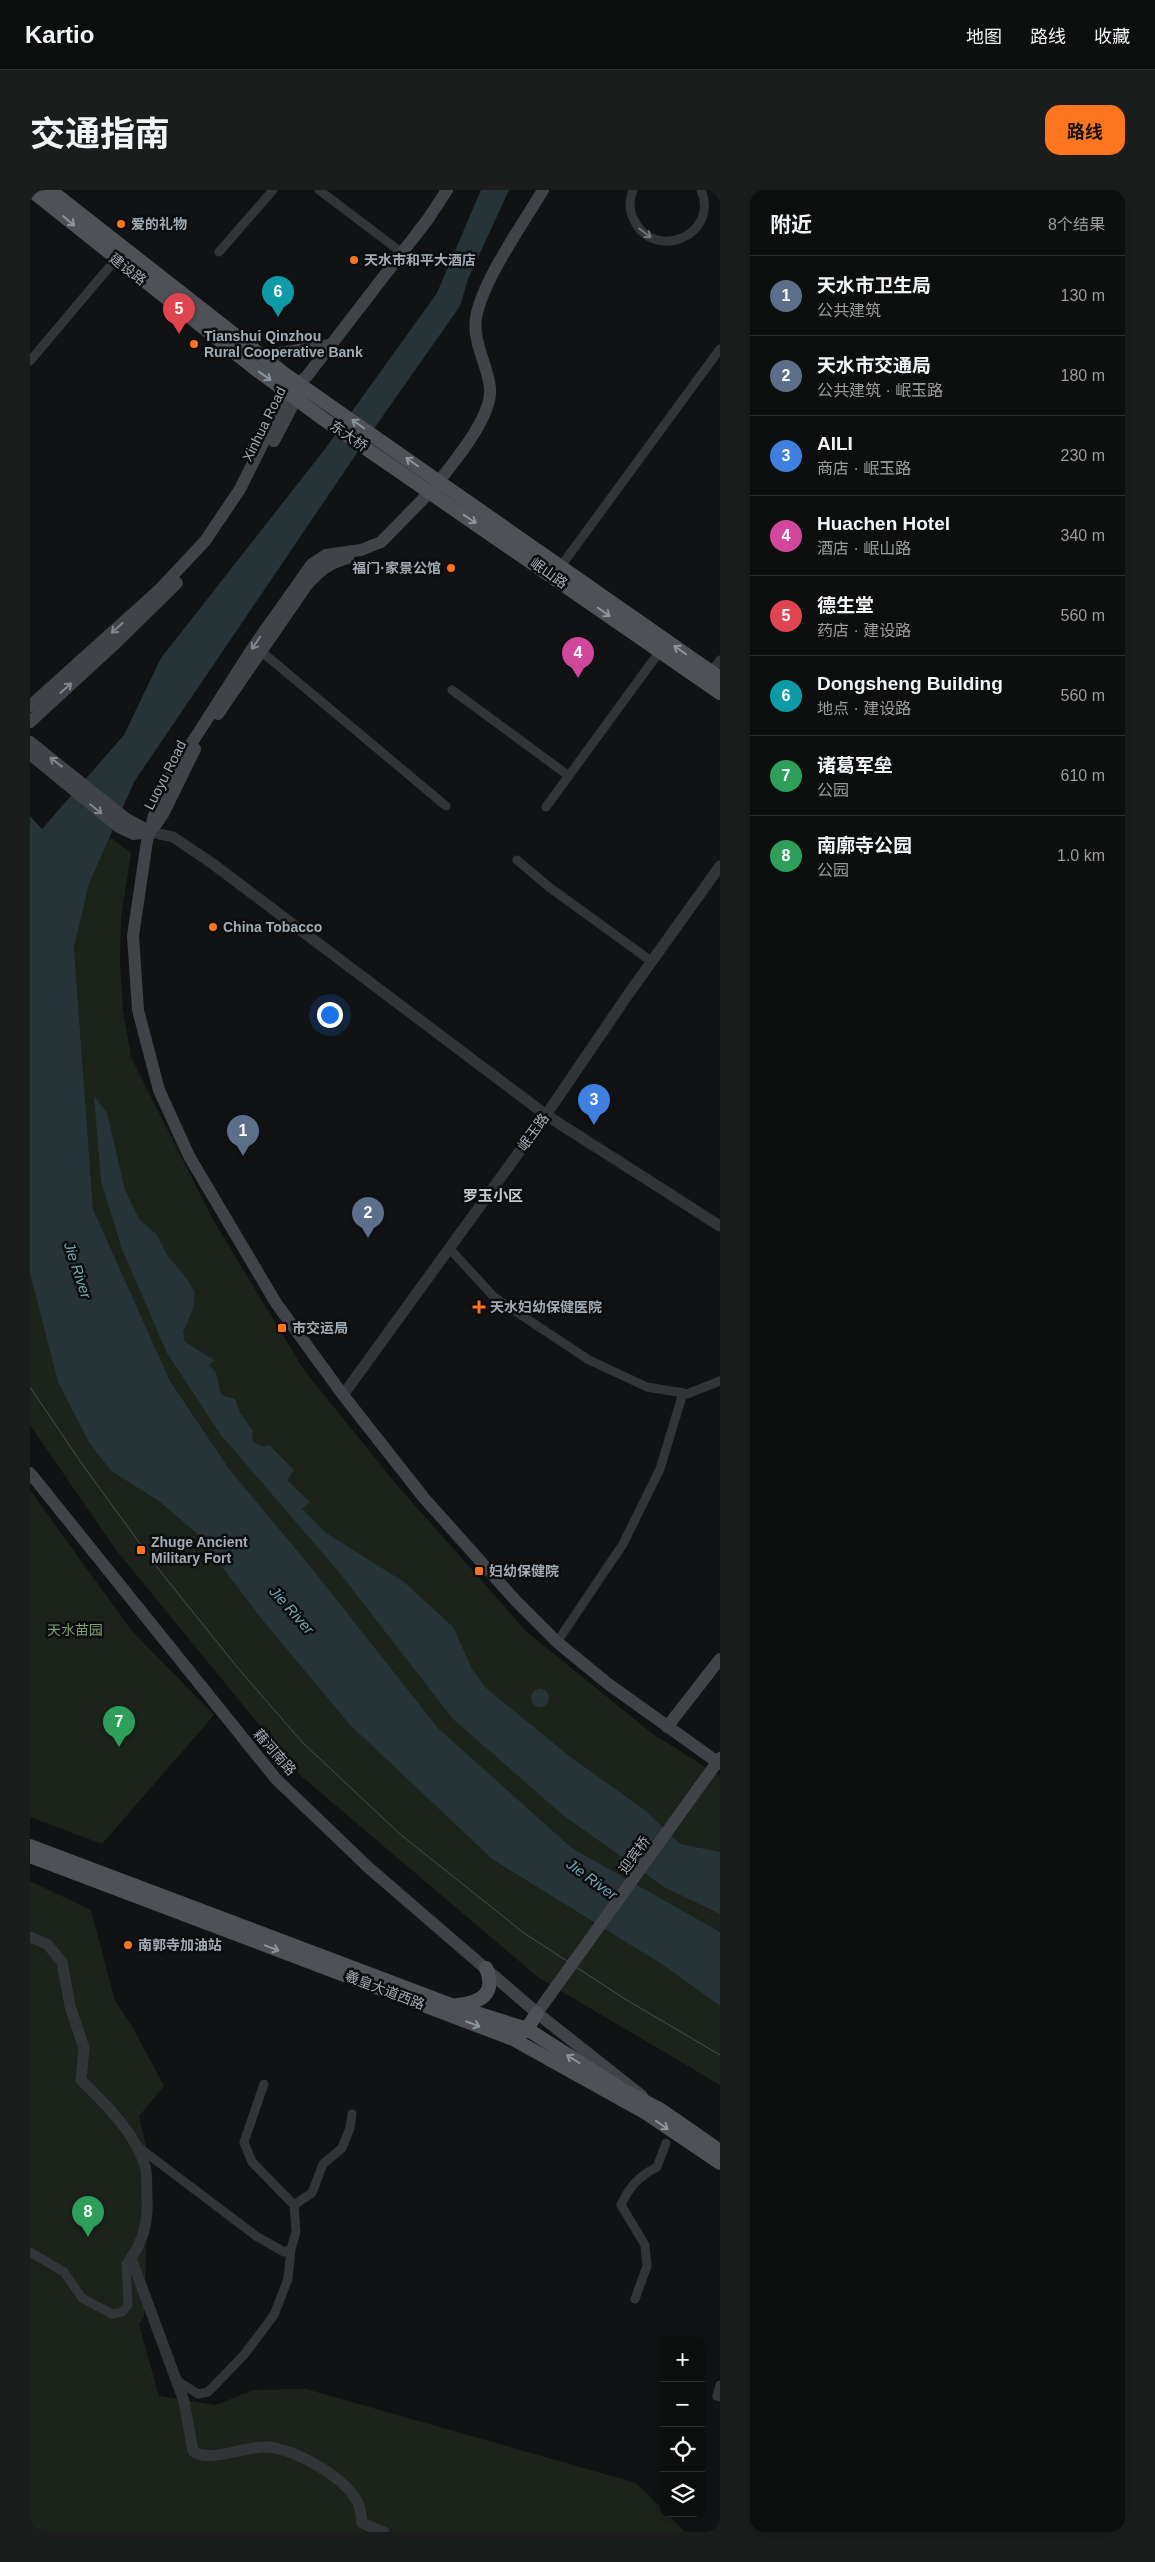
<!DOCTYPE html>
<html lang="zh">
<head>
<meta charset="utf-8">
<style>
  body { margin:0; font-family:Helvetica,"Noto Sans SC",sans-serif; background:#1b1c1c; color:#f1f3f6 }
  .controls { position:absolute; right:15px; bottom:15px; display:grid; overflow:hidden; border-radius:10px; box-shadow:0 2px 8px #0003 }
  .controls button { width:45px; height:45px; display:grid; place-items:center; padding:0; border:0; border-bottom:1px solid #2d2e2e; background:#0d0e0e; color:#f1f3f6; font:25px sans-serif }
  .you { position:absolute; left:299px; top:824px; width:18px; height:18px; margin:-12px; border:4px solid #fff; border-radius:50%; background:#1a73e8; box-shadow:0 0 0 8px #1a73e833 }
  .badge { display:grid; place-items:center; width:32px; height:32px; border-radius:50%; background:#fd761f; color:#fff; font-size:16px; font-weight:700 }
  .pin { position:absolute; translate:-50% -41px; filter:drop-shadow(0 1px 2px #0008) }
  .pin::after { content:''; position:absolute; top:26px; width:18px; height:15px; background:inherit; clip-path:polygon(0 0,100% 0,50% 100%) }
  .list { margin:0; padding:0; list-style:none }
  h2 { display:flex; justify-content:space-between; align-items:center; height:65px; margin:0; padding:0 20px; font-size:21px }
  h2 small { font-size:16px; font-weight:400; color:#9a9c9e }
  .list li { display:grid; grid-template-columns:32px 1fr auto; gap:15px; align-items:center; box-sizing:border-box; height:80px; padding:0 20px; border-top:1px solid #2d2e2e }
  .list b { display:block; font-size:19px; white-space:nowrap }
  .list p { margin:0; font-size:16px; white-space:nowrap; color:#9a9c9e }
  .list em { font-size:16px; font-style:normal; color:#9a9c9e }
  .icon { flex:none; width:28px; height:28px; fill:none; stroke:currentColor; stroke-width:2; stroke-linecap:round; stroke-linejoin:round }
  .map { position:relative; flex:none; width:690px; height:2342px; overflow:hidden; border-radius:15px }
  header { display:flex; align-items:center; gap:30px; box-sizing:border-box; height:70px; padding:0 25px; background:#0d0e0e; border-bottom:1px solid #2d2e2e }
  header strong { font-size:24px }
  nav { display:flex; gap:28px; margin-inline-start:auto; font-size:18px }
  .intro { display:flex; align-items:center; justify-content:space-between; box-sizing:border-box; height:120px; padding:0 30px }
  h1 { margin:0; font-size:35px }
  .button { padding:12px 22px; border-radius:15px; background:#fd761f; color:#111; font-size:18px; font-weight:700 }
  main { display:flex; gap:30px; padding:0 30px }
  aside { flex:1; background:#0d0e0e; border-radius:15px; box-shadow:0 2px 8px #0003 }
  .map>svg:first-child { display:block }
  .green { fill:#1c231b }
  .water { fill:#273437 }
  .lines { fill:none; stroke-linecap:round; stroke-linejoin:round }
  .minor { stroke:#323538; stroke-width:9 }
  .tertiary { stroke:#323538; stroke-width:11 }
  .secondary { stroke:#404448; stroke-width:12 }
  .primary { stroke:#4e5257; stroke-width:14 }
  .tram { stroke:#474b4f; stroke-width:1 }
  .oneway { stroke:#8d969d }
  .oneway2 { stroke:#70767c }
  .oneway3 { stroke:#80888e }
  .poi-dot { fill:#fd761f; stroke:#0c0d0e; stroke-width:2 }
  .labels { text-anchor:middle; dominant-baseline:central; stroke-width:5; stroke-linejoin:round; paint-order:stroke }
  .poi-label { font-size:14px; font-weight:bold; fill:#a2acb4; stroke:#0c0d0e; text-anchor:start }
  .street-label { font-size:14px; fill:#a2acb4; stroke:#0c0d0e }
  .park-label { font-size:14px; fill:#80a177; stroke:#0c0d0e }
  .neighbourhood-label { font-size:15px; font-weight:bold; fill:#c3cad0; stroke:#0c0d0e }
  .water-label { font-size:15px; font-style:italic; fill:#76a6b2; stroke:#0c0d0e }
</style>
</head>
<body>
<header>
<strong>Kartio</strong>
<nav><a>地图</a><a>路线</a><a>收藏</a></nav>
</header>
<div class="intro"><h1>交通指南</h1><a class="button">路线</a></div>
<main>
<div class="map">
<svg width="690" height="2342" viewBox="0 0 690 2342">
  <rect width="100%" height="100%" fill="#111213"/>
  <g class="green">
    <polygon points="80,647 101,663 91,728 90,773 93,820 101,867 182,1028 274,1180 366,1294 498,1443 623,1544 690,1586 690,1742 542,1658 409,1539 276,1371 200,1280 140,1191 63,1019 44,757 59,694"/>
    <polygon points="0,1083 60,1254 81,1281 130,1312 167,1344 233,1431 320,1535 462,1669 633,1775 690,1816 690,1895 509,1788 271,1586 86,1360 0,1235"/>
    <polygon points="0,1300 101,1440 184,1525 72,1654 0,1627"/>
    <polygon points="0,1691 61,1720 85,1811 102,1836 134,1896 109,1926 119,1969 114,2126 109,2135 129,2206 186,2215 223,2200 276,2199 606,2293 655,2342 0,2342"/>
  </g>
  <g class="water">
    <polygon points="451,0 479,0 438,89 430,116 329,260 104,592 59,694 44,757 63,1019 140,1191 200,1280 276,1371 409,1539 542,1658 690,1742 690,1816 633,1775 462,1669 320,1535 233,1431 167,1344 130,1312 81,1281 60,1254 28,1192 0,1083 0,626 12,639 94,545 131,468 295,259 407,103"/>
    <polygon points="64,906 77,923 95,1000 109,1029 126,1044 137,1065 157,1089 165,1103 163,1119 153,1142 155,1152 184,1170 179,1175 186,1183 191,1205 205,1209 210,1223 223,1241 222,1247 224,1253 233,1257 239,1255 264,1280 257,1290 280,1312 272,1319 296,1343 374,1392 423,1437 442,1479 456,1498 539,1566 616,1621 650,1654 690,1662 690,1724 634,1697 534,1626 423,1529 309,1382 191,1245 137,1163 92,1059 71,991"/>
    <circle cx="510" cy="1508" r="9"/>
  </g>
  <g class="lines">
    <g class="minor">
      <polyline points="289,0 371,62"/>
      <path d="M603 0C599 9 599 21 604 30 625 73 690 44 671 0"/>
      <polyline points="189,62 243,0"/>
      <polyline points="0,171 86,69"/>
      <polyline points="531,376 690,159"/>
      <polyline points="232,462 416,616"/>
      <polyline points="681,482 690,470"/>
      <polyline points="422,500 539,586"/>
      <polyline points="516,617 630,461"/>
      <polyline points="487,670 519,697 621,771"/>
      <polyline points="419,1058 464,1107 559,1170 617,1197 653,1203 657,1204 690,1191"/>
      <polyline points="527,1452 593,1354 630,1279 653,1203"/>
      <polyline points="107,1956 226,2046 254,2062 261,2059 266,2042 264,2015 222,1972 214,1952 234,1894"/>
      <polyline points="264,2015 282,2003 293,1974 312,1958 320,1938 322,1924"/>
      <polyline points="0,2062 34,2082 52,2108 82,2124 92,2122 98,2115 96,2074 101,2068"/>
      <path d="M605 2109 617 2076 615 2055 591 2015C600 1996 608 1987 627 1977L636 1953"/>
      <polyline points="146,2190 168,2204 178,2202 214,2165 244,2125 258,2089 261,2059"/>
      <polyline points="690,2195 687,2206 690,2207"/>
    </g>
    <g class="tertiary">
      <polyline points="120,642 143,647 183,674 516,925 690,1036"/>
      <polyline points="313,1205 516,925 597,806 690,676"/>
      <path d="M0 1747 17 1754 32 1772 40 1816 54 1858 51 1890C75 1914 105 1942 115 1976 118 1986 116 2000 117 2010 118 2032 113 2051 101 2068L154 2211 163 2261C178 2274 218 2255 238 2257 266 2260 313 2286 327 2311 331 2317 331 2327 332 2333L354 2342"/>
    </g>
    <g class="secondary">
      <polyline points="232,166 299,155"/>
      <polyline points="244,251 266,209 268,199"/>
      <path d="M403 299C420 276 463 228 460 198 458 175 442 152 446 128 452 91 493 34 513 0"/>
      <polyline points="400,302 351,352 331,360 296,365 282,374 224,456 138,590 125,622 117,651 103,746 108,820 129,900 159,966 246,1113 313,1205 394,1308 486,1411 527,1452 577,1493 690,1574"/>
      <polyline points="0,516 128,401 175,351 210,299 258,203 277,186 398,29 417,0"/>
      <path d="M188 524 276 396C289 381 299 373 318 368"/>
      <polyline points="0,532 88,451 147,393"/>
      <polyline points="0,552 95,628 120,642"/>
      <polyline points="0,564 89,637 103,644 120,642"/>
      <polyline points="124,637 133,624 165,559"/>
      <polyline points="0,1283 246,1589 339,1678 507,1823 612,1906"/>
      <polyline points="637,1537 690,1469"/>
      <polyline points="507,1823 690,1568"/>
    </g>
    <g class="primary">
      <polyline points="1,0 223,177 292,228 690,503"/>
      <polyline points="20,0 256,185 690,488"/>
      <polyline points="0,1656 424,1816 497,1839 593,1900 631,1920 690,1961"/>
      <polyline points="0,1666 483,1849 616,1923 690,1973"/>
      <path d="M427 1815C450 1813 467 1804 456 1778"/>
      <polyline points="490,1845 497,1839 507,1823"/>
    </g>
    <polyline class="tram" points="0,1197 52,1274 130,1381 207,1477 272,1552 371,1645 494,1743 595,1809 690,1865"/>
  </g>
  <defs><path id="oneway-shaft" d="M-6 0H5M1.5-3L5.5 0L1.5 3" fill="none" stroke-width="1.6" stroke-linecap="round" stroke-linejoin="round" transform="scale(1.25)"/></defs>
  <g class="oneway">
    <use href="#oneway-shaft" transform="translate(39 31) rotate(40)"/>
    <use href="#oneway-shaft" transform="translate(235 186) rotate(36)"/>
    <use href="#oneway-shaft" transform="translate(328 234) rotate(-145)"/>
    <use href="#oneway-shaft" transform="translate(382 272) rotate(-145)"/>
    <use href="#oneway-shaft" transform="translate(440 329) rotate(34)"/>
    <use href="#oneway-shaft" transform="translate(574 422) rotate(35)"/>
    <use href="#oneway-shaft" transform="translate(650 460) rotate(-145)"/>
    <use href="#oneway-shaft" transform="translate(242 1758) rotate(21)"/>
    <use href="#oneway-shaft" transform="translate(443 1834) rotate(21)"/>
    <use href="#oneway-shaft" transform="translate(543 1869) rotate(-148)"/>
    <use href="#oneway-shaft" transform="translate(632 1935) rotate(35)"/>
  </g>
  <use class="oneway2" href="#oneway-shaft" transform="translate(615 43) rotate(37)"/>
  <g class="oneway3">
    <use href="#oneway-shaft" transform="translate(87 438) rotate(138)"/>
    <use href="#oneway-shaft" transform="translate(226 453) rotate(124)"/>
    <use href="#oneway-shaft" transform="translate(36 498) rotate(-42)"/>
    <use href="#oneway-shaft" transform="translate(26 572) rotate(-142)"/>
    <use href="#oneway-shaft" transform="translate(66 619) rotate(39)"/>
  </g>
  <g class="poi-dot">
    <circle cx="91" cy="34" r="5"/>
    <circle cx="324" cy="70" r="5"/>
    <circle cx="164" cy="154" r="5"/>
    <circle cx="421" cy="378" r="5"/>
    <circle cx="183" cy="737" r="5"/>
    <path d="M446.5 1109.5h5v5h5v5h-5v5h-5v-5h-5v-5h5z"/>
    <rect x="247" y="1133" width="10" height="10" rx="2.5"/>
    <rect x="106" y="1355" width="10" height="10" rx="2.5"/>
    <rect x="444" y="1376" width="10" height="10" rx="2.5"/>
    <circle cx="98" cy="1755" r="5"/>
  </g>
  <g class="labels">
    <g class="poi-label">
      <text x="101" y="34">爱的礼物</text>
      <text x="334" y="70">天水市和平大酒店</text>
      <text x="174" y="146">Tianshui Qinzhou<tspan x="174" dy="16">Rural Cooperative Bank</tspan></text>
      <text x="411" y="378" text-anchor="end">福门·家景公馆</text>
      <text x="193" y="737">China Tobacco</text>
      <text x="460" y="1117">天水妇幼保健医院</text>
      <text x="262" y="1138">市交运局</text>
      <text x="121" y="1352">Zhuge Ancient<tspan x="121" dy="16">Military Fort</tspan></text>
      <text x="459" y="1381">妇幼保健院</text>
      <text x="108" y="1755">南郭寺加油站</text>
    </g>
    <g class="street-label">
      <text transform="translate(98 79) rotate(38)">建设路</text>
      <text transform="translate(234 234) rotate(-64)">Xinhua Road</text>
      <text transform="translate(319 246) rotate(35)">东大桥</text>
      <text transform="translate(519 383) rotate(35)">岷山路</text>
      <text transform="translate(135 585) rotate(-63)">Luoyu Road</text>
      <text transform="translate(503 942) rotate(-54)">岷玉路</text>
      <text transform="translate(245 1562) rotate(49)">藉河南路</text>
      <text transform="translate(604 1665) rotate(-54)">迎宾桥</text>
      <text transform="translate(355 1800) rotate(21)">羲皇大道西路</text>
    </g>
    <g class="park-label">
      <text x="45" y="1440">天水苗园</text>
    </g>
    <g class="neighbourhood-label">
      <text x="463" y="1005">罗玉小区</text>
    </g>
    <g class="water-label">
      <text transform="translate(48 1080) rotate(72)">Jie River</text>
      <text transform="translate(262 1420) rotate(48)">Jie River</text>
      <text transform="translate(562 1689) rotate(36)">Jie River</text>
    </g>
  </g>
</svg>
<div class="controls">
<button>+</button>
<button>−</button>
<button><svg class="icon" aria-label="locate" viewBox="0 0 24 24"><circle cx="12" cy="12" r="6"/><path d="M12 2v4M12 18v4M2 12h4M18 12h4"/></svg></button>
<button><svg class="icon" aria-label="layers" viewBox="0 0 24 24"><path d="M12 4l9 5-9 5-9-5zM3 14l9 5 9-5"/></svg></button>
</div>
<div class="you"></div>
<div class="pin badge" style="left:213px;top:966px;background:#5c6f8a">1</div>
<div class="pin badge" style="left:338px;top:1048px;background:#5c6f8a">2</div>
<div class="pin badge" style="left:564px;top:935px;background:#3f7fe0">3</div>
<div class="pin badge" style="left:548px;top:488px;background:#d1479c">4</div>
<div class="pin badge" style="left:149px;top:144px;background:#e0444e">5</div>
<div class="pin badge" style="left:248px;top:127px;background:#0f9aa8">6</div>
<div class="pin badge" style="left:89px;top:1557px;background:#2e9e5b">7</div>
<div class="pin badge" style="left:58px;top:2047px;background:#2e9e5b">8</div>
</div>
<aside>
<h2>附近<small>8个结果</small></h2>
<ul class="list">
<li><span class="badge" style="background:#5c6f8a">1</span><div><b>天水市卫生局</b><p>公共建筑</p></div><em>130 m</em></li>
<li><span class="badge" style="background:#5c6f8a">2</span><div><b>天水市交通局</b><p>公共建筑 · 岷玉路</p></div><em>180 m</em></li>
<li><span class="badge" style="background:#3f7fe0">3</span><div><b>AILI</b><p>商店 · 岷玉路</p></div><em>230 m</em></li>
<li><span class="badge" style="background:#d1479c">4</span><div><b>Huachen Hotel</b><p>酒店 · 岷山路</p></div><em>340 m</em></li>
<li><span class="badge" style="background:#e0444e">5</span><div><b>德生堂</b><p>药店 · 建设路</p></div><em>560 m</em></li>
<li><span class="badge" style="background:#0f9aa8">6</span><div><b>Dongsheng Building</b><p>地点 · 建设路</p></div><em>560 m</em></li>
<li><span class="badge" style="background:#2e9e5b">7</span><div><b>诸葛军垒</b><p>公园</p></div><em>610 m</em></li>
<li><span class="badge" style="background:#2e9e5b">8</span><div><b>南廓寺公园</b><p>公园</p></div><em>1.0 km</em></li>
</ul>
</aside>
</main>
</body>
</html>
